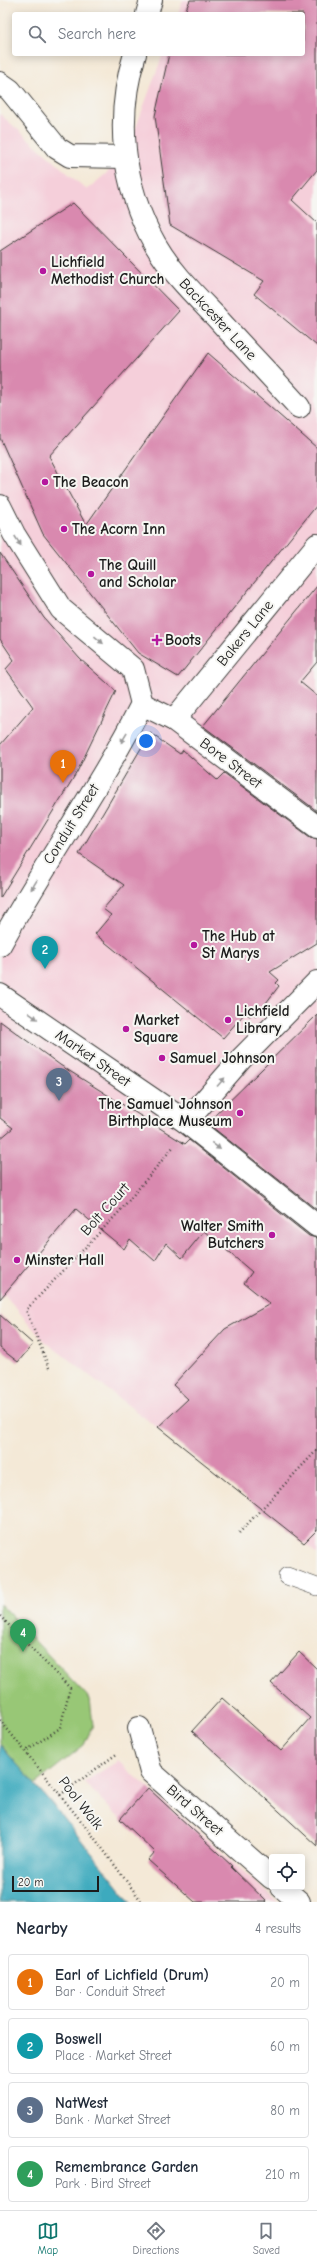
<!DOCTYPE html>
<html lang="en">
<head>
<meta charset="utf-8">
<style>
  body { margin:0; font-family:"Comic Neue",sans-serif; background:#f6f6f7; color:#1f2937 }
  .controls { position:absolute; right:12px; bottom:12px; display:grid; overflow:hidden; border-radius:4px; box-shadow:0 2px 10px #0003 }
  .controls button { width:36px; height:36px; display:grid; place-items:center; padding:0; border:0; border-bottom:1px solid #e0e1e3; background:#fff; color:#1f2937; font:20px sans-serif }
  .scale { position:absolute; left:12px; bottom:10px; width:87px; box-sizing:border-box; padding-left:4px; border:2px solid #1c1c1c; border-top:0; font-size:11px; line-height:14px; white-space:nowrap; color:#1c1c1c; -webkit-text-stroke:3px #f6f6f2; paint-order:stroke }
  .you { position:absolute; left:146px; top:741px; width:14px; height:14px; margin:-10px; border:3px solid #fff; border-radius:50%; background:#1a73e8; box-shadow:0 0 0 6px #1a73e833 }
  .badge { display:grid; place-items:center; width:26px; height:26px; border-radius:50%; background:#0f766e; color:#fff; font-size:13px; font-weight:700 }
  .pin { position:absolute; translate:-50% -33px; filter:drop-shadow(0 1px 2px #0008) }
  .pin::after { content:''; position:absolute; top:21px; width:14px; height:12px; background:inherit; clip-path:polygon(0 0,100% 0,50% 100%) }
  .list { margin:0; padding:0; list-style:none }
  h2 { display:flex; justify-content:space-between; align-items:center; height:52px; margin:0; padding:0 16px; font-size:17px }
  h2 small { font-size:13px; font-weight:400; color:#747a83 }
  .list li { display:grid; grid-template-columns:26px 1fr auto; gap:12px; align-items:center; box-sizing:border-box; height:56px; margin:0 8px 8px; padding:0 8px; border:1px solid #e0e1e3; border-radius:4px }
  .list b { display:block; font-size:15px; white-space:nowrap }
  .list p { margin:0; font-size:13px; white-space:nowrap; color:#747a83 }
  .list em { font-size:13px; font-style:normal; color:#747a83 }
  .icon { flex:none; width:22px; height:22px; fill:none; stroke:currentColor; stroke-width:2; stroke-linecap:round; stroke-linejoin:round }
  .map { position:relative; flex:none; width:317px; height:1902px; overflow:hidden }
  .search { position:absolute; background:#fff; box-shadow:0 2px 10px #0003; left:12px; right:12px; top:12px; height:44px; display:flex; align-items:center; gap:10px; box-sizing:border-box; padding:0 14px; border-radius:4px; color:#747a83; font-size:15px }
  .sheet { height:308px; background:#fff }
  nav { display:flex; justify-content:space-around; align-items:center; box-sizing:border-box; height:56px; border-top:1px solid #e0e1e3; background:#fff; font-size:11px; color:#747a83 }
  nav a { display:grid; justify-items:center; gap:2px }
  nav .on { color:#0f766e }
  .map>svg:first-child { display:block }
  .built { fill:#f5cfda }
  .green { fill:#98c776; stroke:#5a7249 }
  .water { fill:#3eaabe; stroke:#2d636d }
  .building { fill:#d989af }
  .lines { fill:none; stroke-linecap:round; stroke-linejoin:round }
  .lane-casing { stroke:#3c3b38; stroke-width:18 }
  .street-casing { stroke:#3c3b38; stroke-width:24 }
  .path { stroke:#3c3b38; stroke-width:2.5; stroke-dasharray:1 3; stroke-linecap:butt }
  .lane { stroke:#fff; stroke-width:17 }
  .street { stroke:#fff; stroke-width:22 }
  .oneway { fill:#999 }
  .poi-dot { fill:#b5179e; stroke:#f6f6f2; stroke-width:1.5 }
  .labels { text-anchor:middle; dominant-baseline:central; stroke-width:4; stroke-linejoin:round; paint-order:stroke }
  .poi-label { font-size:15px; font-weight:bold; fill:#1c1c1c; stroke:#f6f6f2; text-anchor:start }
  .street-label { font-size:15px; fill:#1c1c1c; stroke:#f6f6f2 }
</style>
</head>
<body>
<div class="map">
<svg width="317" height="1902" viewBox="0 0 317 1902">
  <rect width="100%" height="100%" fill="#f6f6f2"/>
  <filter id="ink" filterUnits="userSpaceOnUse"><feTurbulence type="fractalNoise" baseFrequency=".025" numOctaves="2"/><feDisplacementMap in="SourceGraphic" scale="8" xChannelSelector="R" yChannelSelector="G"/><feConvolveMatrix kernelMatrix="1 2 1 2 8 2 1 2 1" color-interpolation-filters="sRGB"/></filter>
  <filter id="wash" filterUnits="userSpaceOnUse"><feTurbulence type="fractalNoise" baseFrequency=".012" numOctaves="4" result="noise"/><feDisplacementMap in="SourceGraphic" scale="16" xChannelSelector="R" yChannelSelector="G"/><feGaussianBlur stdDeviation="0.9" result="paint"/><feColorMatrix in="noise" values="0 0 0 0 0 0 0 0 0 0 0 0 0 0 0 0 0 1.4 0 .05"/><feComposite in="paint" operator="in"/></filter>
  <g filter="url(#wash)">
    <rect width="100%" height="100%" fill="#f4e9d7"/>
    <g class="built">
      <polygon points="183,0 317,0 317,1554 254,1502 42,1339 4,1294 62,1225 0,1177 0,114 87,190 125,157 163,54 303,54 303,14 178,14"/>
      <polygon points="118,1761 278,1902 201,1902 84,1782"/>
    </g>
    <polygon class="green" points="0,1604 90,1699 93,1725 84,1745 34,1785 0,1744"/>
    <polygon class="water" points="0,1745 54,1806 131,1902 0,1902"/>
    <g id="blocks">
      <g class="building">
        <polygon points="190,0 317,0 317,170 292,200 317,223 317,346 254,294 264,281 170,225 155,116 169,54 303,54 303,14 184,14"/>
        <polygon points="73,203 179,311 49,456 86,525 208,353 317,448 317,505 178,677 138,653 43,534 0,438 0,251"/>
        <polygon points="0,553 44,618 80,659 116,691 77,772 0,898 0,745 33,707 6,669 14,660 0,639"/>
        <polygon points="317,586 317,662 300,682 317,696 317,811 203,726"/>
        <polygon points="150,733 180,754 183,750 217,780 224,773 310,837 317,839 317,943 270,972 279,980 276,983 279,986 256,1016 253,1013 250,1016 245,1013 223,1038 95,934 111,915 103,909 124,885 79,854"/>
        <polygon points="317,1015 317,1210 207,1123"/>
        <polygon points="0,1021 60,1065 185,1144 189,1140 309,1236 317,1238 317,1530 304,1543 158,1427 188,1399 173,1385 225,1329 270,1304 244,1283 252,1272 204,1231 182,1258 166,1243 155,1261 130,1239 124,1249 76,1209 0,1299 0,1139 13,1128 0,1118"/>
        <polygon points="0,1315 33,1344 18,1362 0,1348"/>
        <polygon points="299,1652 317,1669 317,1846 192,1731 222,1698 281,1751 310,1718 271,1683"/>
        <polygon points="148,1788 232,1866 231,1867 267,1902 195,1902 148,1860 155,1852 120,1819"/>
      </g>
    </g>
  </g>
  <g filter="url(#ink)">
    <use href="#blocks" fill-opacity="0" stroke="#3c3b38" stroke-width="1"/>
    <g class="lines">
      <g class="lane-casing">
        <polyline id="lane" points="287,1576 317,1587"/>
      </g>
      <g class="street-casing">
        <g id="street">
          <polyline points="147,14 151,0"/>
          <path d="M135 54C115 117 122 186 155 244 171 272 195 295 217 318 244 348 272 377 299 407"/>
          <polyline points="0,83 10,90 57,148 70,156 125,157"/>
          <polyline points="0,506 14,534 61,609 133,669 142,704"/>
          <polyline points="142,704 174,720 317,827"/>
          <polyline points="174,720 317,545"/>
          <path d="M0 945C45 863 100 787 142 704"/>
          <polyline points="0,995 186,1122 317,1226"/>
          <polyline points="186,1122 241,1059 317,982"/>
          <polyline points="139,1728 151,1772 272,1878"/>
          <polyline points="282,1887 299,1902"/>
        </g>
      </g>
      <g class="path">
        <polyline points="49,1368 26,1310 119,1212 174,1146"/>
        <polyline points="239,1533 317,1450"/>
        <polyline points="0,1616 70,1688 60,1728 26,1751"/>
        <polyline points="0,1720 93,1836 142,1902"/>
        <polyline points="60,1795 118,1753"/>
      </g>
      <use href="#lane" class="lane"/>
      <use href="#street" class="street"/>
    </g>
    <defs><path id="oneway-solid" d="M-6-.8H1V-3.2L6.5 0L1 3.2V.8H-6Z"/></defs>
    <g class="oneway">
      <use href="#oneway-solid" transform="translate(18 541) rotate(57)"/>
      <use href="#oneway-solid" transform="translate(99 640) rotate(40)"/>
      <use href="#oneway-solid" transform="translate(124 738) rotate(121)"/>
      <use href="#oneway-solid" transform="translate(34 885) rotate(122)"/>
      <use href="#oneway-solid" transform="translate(33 1016) rotate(35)"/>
      <use href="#oneway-solid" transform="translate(221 1082) rotate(-48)"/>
      <use href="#oneway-solid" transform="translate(216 1146) rotate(38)"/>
    </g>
  </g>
  <g class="poi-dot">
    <circle cx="43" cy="271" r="4"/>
    <circle cx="45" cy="482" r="4"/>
    <circle cx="64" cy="529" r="4"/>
    <circle cx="91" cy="574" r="4"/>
    <path d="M155 634h4v4h4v4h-4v4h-4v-4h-4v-4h4z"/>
    <circle cx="194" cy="945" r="4"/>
    <circle cx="228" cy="1020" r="4"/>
    <circle cx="126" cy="1029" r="4"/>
    <circle cx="162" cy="1058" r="4"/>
    <circle cx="240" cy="1113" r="4"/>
    <circle cx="272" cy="1235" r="4"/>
    <circle cx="17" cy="1260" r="4"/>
  </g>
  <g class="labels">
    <g class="poi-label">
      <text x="51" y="262">Lichfield<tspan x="51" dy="17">Methodist Church</tspan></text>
      <text x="53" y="482">The Beacon</text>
      <text x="72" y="529">The Acorn Inn</text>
      <text x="99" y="565">The Quill<tspan x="99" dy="17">and Scholar</tspan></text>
      <text x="165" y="640">Boots</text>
      <text x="202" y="936">The Hub at<tspan x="202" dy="17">St Marys</tspan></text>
      <text x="236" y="1011">Lichfield<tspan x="236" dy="17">Library</tspan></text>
      <text x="134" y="1020">Market<tspan x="134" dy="17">Square</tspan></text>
      <text x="170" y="1058">Samuel Johnson</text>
      <text x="232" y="1104" text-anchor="end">The Samuel Johnson<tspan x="232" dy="17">Birthplace Museum</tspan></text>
      <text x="264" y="1226" text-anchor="end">Walter Smith<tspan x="264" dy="17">Butchers</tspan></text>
      <text x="25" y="1260">Minster Hall</text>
    </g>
    <g class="street-label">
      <text transform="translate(218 319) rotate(47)">Backcester Lane</text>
      <text transform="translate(245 633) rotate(-51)">Bakers Lane</text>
      <text transform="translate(231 763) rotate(37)">Bore Street</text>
      <text transform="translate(71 824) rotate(-58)">Conduit Street</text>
      <text transform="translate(93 1058) rotate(35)">Market Street</text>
      <text transform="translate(105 1209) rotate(-48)">Bolt Court</text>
      <text transform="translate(81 1803) rotate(52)">Pool Walk</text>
      <text transform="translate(195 1810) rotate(41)">Bird Street</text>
    </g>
  </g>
</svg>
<div class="controls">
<button><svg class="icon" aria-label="locate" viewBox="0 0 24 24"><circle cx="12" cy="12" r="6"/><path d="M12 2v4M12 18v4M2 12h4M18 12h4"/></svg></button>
</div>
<div class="scale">20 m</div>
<div class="you"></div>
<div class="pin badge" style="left:63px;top:783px;background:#e8710a">1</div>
<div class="pin badge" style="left:45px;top:969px;background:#0f9aa8">2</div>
<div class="pin badge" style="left:59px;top:1101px;background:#5c6f8a">3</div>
<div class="pin badge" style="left:23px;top:1652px;background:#2e9e5b">4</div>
<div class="search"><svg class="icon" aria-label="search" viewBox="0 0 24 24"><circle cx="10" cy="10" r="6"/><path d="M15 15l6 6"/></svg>Search here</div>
</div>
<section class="sheet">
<h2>Nearby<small>4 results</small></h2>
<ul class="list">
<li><span class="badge" style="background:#e8710a">1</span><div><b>Earl of Lichfield (Drum)</b><p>Bar · Conduit Street</p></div><em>20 m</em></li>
<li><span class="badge" style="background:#0f9aa8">2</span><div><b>Boswell</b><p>Place · Market Street</p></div><em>60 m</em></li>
<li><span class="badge" style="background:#5c6f8a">3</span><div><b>NatWest</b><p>Bank · Market Street</p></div><em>80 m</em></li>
<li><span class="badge" style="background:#2e9e5b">4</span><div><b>Remembrance Garden</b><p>Park · Bird Street</p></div><em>210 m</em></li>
</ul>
</section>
<nav>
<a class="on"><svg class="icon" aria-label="map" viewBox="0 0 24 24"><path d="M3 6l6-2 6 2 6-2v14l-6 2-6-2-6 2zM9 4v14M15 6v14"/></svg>Map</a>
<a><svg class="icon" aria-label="directions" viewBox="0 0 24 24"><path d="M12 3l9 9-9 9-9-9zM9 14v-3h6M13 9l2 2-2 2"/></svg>Directions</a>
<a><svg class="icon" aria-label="saved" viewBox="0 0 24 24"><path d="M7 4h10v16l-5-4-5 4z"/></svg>Saved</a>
</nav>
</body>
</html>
